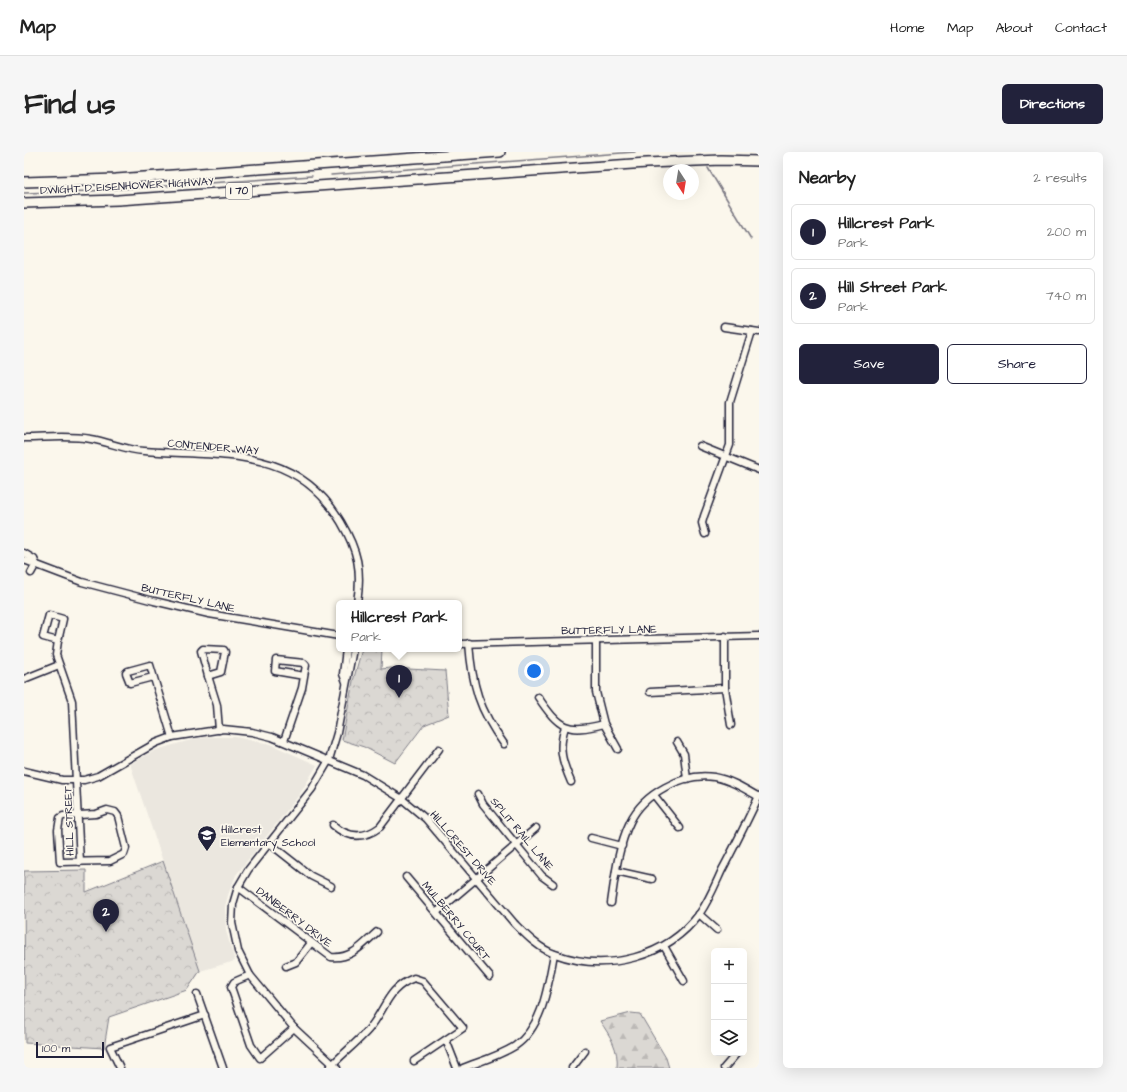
<!DOCTYPE html>
<html lang="en">
<head>
<meta charset="utf-8">
<style>
  body { margin:0; font-family:"Architects Daughter",sans-serif; background:#f6f6f6; color:#222 }
  .controls { position:absolute; right:12px; bottom:12px; display:grid; overflow:hidden; border-radius:6px; box-shadow:0 4px 16px #0002 }
  .controls button { width:36px; height:36px; display:grid; place-items:center; padding:0; border:0; border-bottom:1px solid #e0e0e0; background:#fff; color:#222; font:20px sans-serif }
  .compass { position:absolute; left:639px; top:12px; width:36px; height:36px; border-radius:50%; background:#fff; box-shadow:0 4px 16px #0002; rotate:168deg }
  .scale { position:absolute; left:12px; bottom:10px; width:68px; box-sizing:border-box; padding-left:4px; border:2px solid #22223b; border-top:0; font-size:11px; line-height:14px; white-space:nowrap; color:#22223b; -webkit-text-stroke:3px #fbf7ec; paint-order:stroke }
  .you { position:absolute; left:510px; top:519px; width:14px; height:14px; margin:-10px; border:3px solid #fff; border-radius:50%; background:#1a73e8; box-shadow:0 0 0 6px #1a73e833 }
  .badge { display:grid; place-items:center; width:26px; height:26px; border-radius:50%; background:#22223b; color:#fff; font-size:13px; font-weight:700 }
  .pin { position:absolute; translate:-50% -33px; filter:drop-shadow(0 1px 2px #0008) }
  .pin::after { content:''; position:absolute; top:21px; width:14px; height:12px; background:inherit; clip-path:polygon(0 0,100% 0,50% 100%) }
  .popup { position:absolute; left:312px; top:448px; width:126px; height:52px; box-sizing:border-box; display:grid; place-content:center; border-radius:6px; background:#fff; filter:drop-shadow(0 1px 3px #0005); font-size:13px; white-space:nowrap; color:#767676 }
  .popup b { font-size:15px; color:#222 }
  .popup::after { content:''; position:absolute; left:50%; top:100%; margin-left:-8px; border:8px solid transparent; border-top-color:#fff }
  .list { margin:0; padding:0; list-style:none }
  h2 { display:flex; justify-content:space-between; align-items:center; height:52px; margin:0; padding:0 16px; font-size:17px }
  h2 small { font-size:13px; font-weight:400; color:#767676 }
  .list li { display:grid; grid-template-columns:26px 1fr auto; gap:12px; align-items:center; box-sizing:border-box; height:56px; margin:0 8px 8px; padding:0 8px; border:1px solid #e0e0e0; border-radius:6px }
  .list b { display:block; font-size:15px; white-space:nowrap }
  .list p { margin:0; font-size:13px; white-space:nowrap; color:#767676 }
  .list em { font-size:13px; font-style:normal; color:#767676 }
  .actions { display:flex; gap:8px; padding:12px 16px }
  .actions a { flex:1; padding:9px 0; border:1px solid #22223b; border-radius:6px; text-align:center; font-size:14px; color:#22223b }
  .actions .main { background:#22223b; color:#fff }
  .icon { flex:none; width:22px; height:22px; fill:none; stroke:currentColor; stroke-width:2; stroke-linecap:round; stroke-linejoin:round }
  .map { position:relative; flex:none; width:735px; height:916px; overflow:hidden; border-radius:6px }
  header { display:flex; align-items:center; gap:24px; box-sizing:border-box; height:56px; padding:0 20px; background:#fff; border-bottom:1px solid #e0e0e0 }
  header strong { font-size:19px }
  nav { display:flex; gap:22px; margin-inline-start:auto; font-size:14px }
  .intro { display:flex; align-items:center; justify-content:space-between; box-sizing:border-box; height:96px; padding:0 24px }
  h1 { margin:0; font-size:28px }
  .button { padding:10px 18px; border-radius:6px; background:#22223b; color:#fff; font-size:14px; font-weight:700 }
  main { display:flex; gap:24px; padding:0 24px }
  aside { flex:1; background:#fff; border-radius:6px; box-shadow:0 4px 16px #0002 }
  .map>svg:first-child { display:block }
  .built { fill:#ebe7df }
  .forest { fill:url(#forest-firs); stroke:#7e7d87 }
  .park { fill:url(#park-crowns); stroke:#7e7d87 }
  .lines { fill:none; stroke-linecap:round; stroke-linejoin:round }
  .stream { stroke:#787681; stroke-width:1.5 }
  .minor-casing { stroke:#22223b; stroke-width:9 }
  .highway-casing { stroke:#22223b; stroke-width:12 }
  .minor { stroke:#fbf7ec; stroke-width:6 }
  .highway { stroke:#fbf7ec; stroke-width:9 }
  .labels { text-anchor:middle; dominant-baseline:central; stroke-width:3.5; stroke-linejoin:round; paint-order:stroke }
  .shield { fill:#fbf7ec; stroke:#636270; stroke-width:1 }
  .shield-label { font-size:10px; font-weight:bold; fill:#22223b }
  .street-label { font-size:11px; fill:#22223b; stroke:#fbf7ec }
  .poi-label { font-size:11px; fill:#22223b; stroke:#fbf7ec; text-anchor:start }
</style>
</head>
<body>
<header>
<strong>Map</strong>
<nav><a>Home</a><a>Map</a><a>About</a><a>Contact</a></nav>
</header>
<div class="intro"><h1>Find us</h1><a class="button">Directions</a></div>
<main>
<div class="map">
<svg width="735" height="916" viewBox="0 0 735 916">
  <defs>
    <pattern id="forest-firs" width="22" height="20" patternUnits="userSpaceOnUse"><rect width="22" height="20" fill="#dbd8d3"/><path d="M5 1l3.5 6h-7zM16 11l3.5 6h-7z" fill="#bcb9b6"/></pattern>
    <pattern id="park-crowns" width="20" height="18" patternUnits="userSpaceOnUse"><rect width="20" height="18" fill="#dbd8d3"/><path d="M2 6a3 3 0 1 1 6 0M12 15a3 3 0 1 1 6 0" fill="none" stroke="#bcb9b6"/></pattern>
  </defs>
  <rect width="100%" height="100%" fill="#fbf7ec"/>
  <filter id="ink" filterUnits="userSpaceOnUse"><feTurbulence type="fractalNoise" baseFrequency=".025" numOctaves="2"/><feDisplacementMap in="SourceGraphic" scale="8" xChannelSelector="R" yChannelSelector="G"/><feConvolveMatrix kernelMatrix="1 2 1 2 8 2 1 2 1" color-interpolation-filters="sRGB"/></filter>
  <g filter="url(#ink)">
    <polygon class="built" points="184,585 211,585 246,592 293,613 276,642 212,723 204,743 201,755 202,779 211,809 176,819 106,612 132,598 170,587"/>
    <path class="forest" d="M607 861 616 862 642 906 645 916H593C595 897 586 884 576 869Z"/>
    <g class="park">
      <polygon points="338,497 358,497 357,517 366,516 421,519 425,563 400,573 371,611 340,595 318,588 329,529"/>
      <polygon points="139,709 176,819 163,838 85,865 80,896 1,891 0,719 62,718 62,740"/>
    </g>
    <g class="lines">
      <g class="stream">
        <polyline points="684,16 727,87"/>
        <polyline points="307,23 611,0"/>
        <polyline points="0,41 67,39 288,24"/>
      </g>
      <g class="minor-casing">
        <g id="minor">
          <polyline points="700,175 735,180"/>
          <path d="M0 286C22 286 45 283 67 287 85 290 102 298 120 299 197 305 272 293 317 370 334 399 338 418 333 451"/>
          <polyline points="676,294 735,318"/>
          <polyline points="681,382 678,371 680,364 706,293 706,250 728,179"/>
          <polyline points="0,401 10,407 12,412"/>
          <polyline points="0,408 58,430 130,449 185,462 315,484"/>
          <polyline points="7,421 12,412"/>
          <polyline points="701,484 701,536 707,573"/>
          <polyline points="572,488 572,540 580,572 594,597"/>
          <polyline points="34,489 39,467 25,463 19,485 34,489 32,503 48,549 56,710"/>
          <path d="M445 491C448 533 455 558 480 592"/>
          <polyline points="435,492 735,484"/>
          <polygon points="179,497 200,498 201,500 197,520 184,524 177,499"/>
          <polyline points="184,524 193,553 195,578"/>
          <polyline points="129,525 106,531 102,521 104,519 126,513 148,585"/>
          <polyline points="0,527 35,513"/>
          <polyline points="322,530 319,522 322,497"/>
          <polyline points="626,540 701,536"/>
          <path d="M514 545C535 576 543 582 580 572"/>
          <path d="M541 575C534 597 538 609 547 630"/>
          <polyline points="260,589 278,536 282,513 280,511 252,508 251,519 280,524"/>
          <polyline points="653,590 660,602 663,627"/>
          <path d="M0 619 38 628H60L74 624 132 591 148 585 199 577 228 580 248 585 339 623 378 647 402 667 490 771C501 782 515 797 531 802 582 821 643 806 676 761 685 748 691 733 698 718 711 694 723 669 735 644"/>
          <polyline points="454,642 459,652 518,724 529,732"/>
          <polyline points="630,643 656,676"/>
          <polygon points="83,658 91,660 94,664 102,696 100,702 86,709 36,710 34,678 36,666 39,664 72,662"/>
          <path d="M309 673C324 686 340 687 356 675L415 597"/>
          <polyline points="567,686 598,694"/>
          <polyline points="245,691 287,724 307,734"/>
          <polyline points="592,719 628,727"/>
          <polyline points="382,725 466,825"/>
          <path d="M214 735 307 805C328 807 338 793 353 780"/>
          <path d="M587 751C591 724 594 695 606 670 619 642 659 620 690 625 707 628 721 637 735 645"/>
          <polyline points="413,760 512,676"/>
          <polyline points="675,762 693,778"/>
          <polyline points="640,794 660,829"/>
          <polyline points="262,814 272,810 287,791"/>
          <polyline points="226,823 210,830 207,835 227,893 236,906 270,876"/>
          <polyline points="173,842 199,916"/>
          <polyline points="422,888 433,916"/>
          <polyline points="96,916 86,895 181,863"/>
          <path d="M305 916C318 902 333 891 345 877 362 857 363 836 390 826L399 829 439 876 390 909"/>
          <polyline points="313,916 270,876 226,823 214,799 208,771 209,752 214,735 224,718 288,637 305,608 313,581 329,497"/>
          <path d="M439 916C457 909 475 904 491 894 519 875 524 833 530 802"/>
          <polyline points="548,916 561,899"/>
          <polyline points="700,916 713,901"/>
        </g>
      </g>
      <g class="highway-casing">
        <g id="highway">
          <polyline points="0,30 92,27 476,0"/>
          <polyline points="0,51 94,48 623,11 697,8 735,9"/>
        </g>
      </g>
      <use href="#minor" class="minor"/>
      <use href="#highway" class="highway"/>
    </g>
  </g>
  <defs>
    <g id="school-pin" transform="scale(1)"><path d="M0 17L-7.5 6A9.5 9.5 0 1 1 7.5 6Z" fill="#22223b" stroke="#fbf7ec"/><path d="M0-5L7-2L0 1L-7-2ZM-4 1L0 2.5L4 1V4Q0 6-4 4Z" fill="#fff"/></g>
  </defs>
  <g fill-rule="evenodd">
    <use href="#school-pin" x="183" y="683"/>
  </g>
  <g class="labels">
    <rect class="shield" x="202" y="31" width="26" height="16" rx="3"/>
    <g class="shield-label">
      <text x="215" y="39">I 70</text>
    </g>
    <g class="street-label">
      <text transform="translate(103 34) rotate(-3)">DWIGHT D EISENHOWER HIGHWAY</text>
      <text transform="translate(189 295) rotate(5)">CONTENDER WAY</text>
      <text transform="translate(164 446) rotate(13)">BUTTERFLY LANE</text>
      <text transform="translate(585 478) rotate(-1)">BUTTERFLY LANE</text>
      <text transform="translate(45 669) rotate(-92)">HILL STREET</text>
      <text transform="translate(498 682) rotate(50)">SPLIT RAIL LANE</text>
      <text transform="translate(439 696) rotate(49)">HILLCREST DRIVE</text>
      <text transform="translate(270 765) rotate(37)">DANBERRY DRIVE</text>
      <text transform="translate(432 769) rotate(50)">MULBERRY COURT</text>
    </g>
    <g class="poi-label">
      <text x="197" y="677">Hillcrest<tspan x="197" dy="13">Elementary School</tspan></text>
    </g>
  </g>
</svg>
<div class="controls">
<button>+</button>
<button>−</button>
<button><svg class="icon" aria-label="layers" viewBox="0 0 24 24"><path d="M12 4l9 5-9 5-9-5zM3 14l9 5 9-5"/></svg></button>
</div>
<svg class="compass" viewBox="-18 -18 36 36"><path d="M0-13l5 13h-10z" fill="#e53935"/><path d="M0 13l5-13h-10z" fill="#767676"/></svg>
<div class="scale">100 m</div>
<div class="you"></div>
<div class="pin badge" style="left:375px;top:546px">1</div>
<div class="popup"><b>Hillcrest Park</b>Park</div>
<div class="pin badge" style="left:82px;top:780px">2</div>
</div>
<aside>
<h2>Nearby<small>2 results</small></h2>
<ul class="list">
<li><span class="badge">1</span><div><b>Hillcrest Park</b><p>Park</p></div><em>200 m</em></li>
<li><span class="badge">2</span><div><b>Hill Street Park</b><p>Park</p></div><em>740 m</em></li>
</ul>
<div class="actions"><a class="main">Save</a><a>Share</a></div>
</aside>
</main>
</body>
</html>
